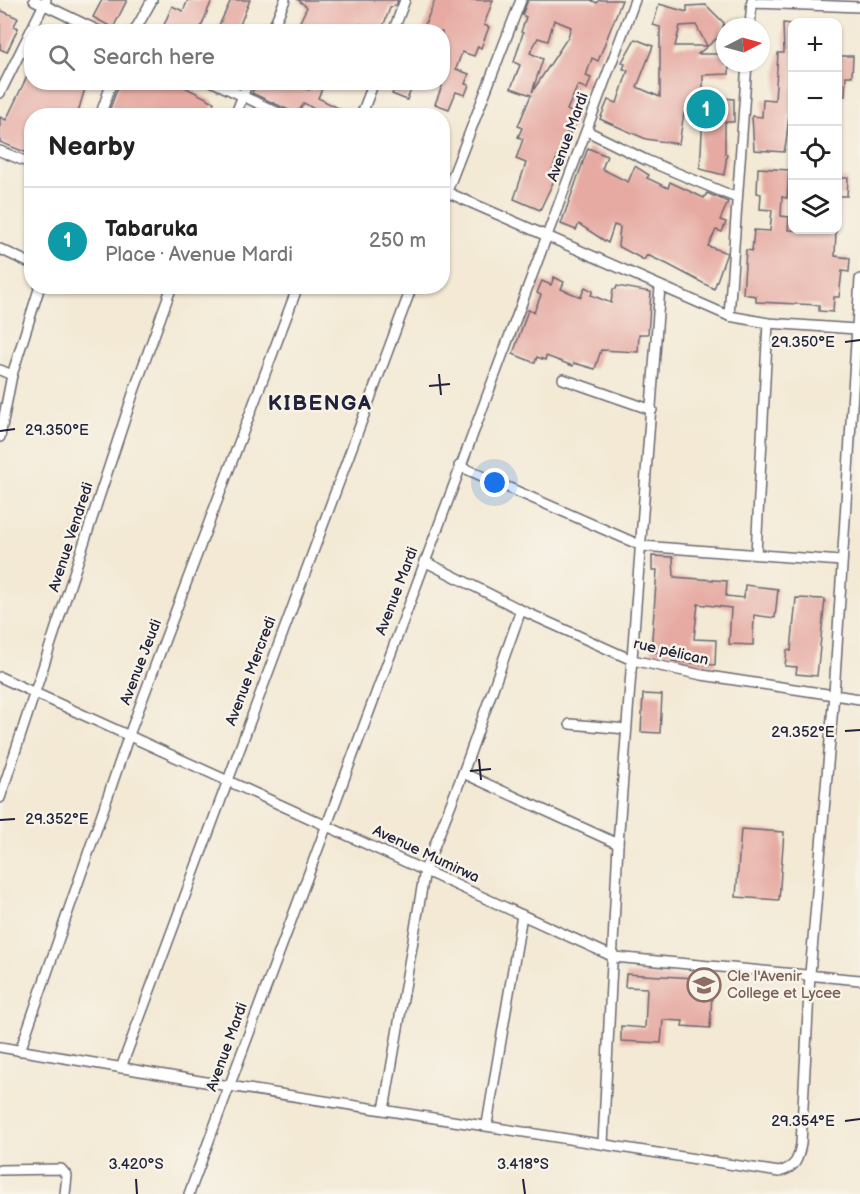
<!DOCTYPE html>
<html lang="en">
<head>
<meta charset="utf-8">
<style>
  body { margin:0; font-family:"Balsamiq Sans",sans-serif; background:#f2f2f2; color:#222 }
  .controls { position:absolute; right:18px; top:18px; display:grid; overflow:hidden; border-radius:12px; box-shadow:0 2px 4px #0004 }
  .controls button { width:54px; height:54px; display:grid; place-items:center; padding:0; border:0; border-bottom:2px solid #e0e0e0; background:#fff; color:#222; font:30px sans-serif }
  .compass { position:absolute; left:716px; top:18px; width:54px; height:54px; border-radius:50%; background:#fff; box-shadow:0 2px 4px #0004; rotate:84deg }
  .you { position:absolute; left:495px; top:483px; width:21px; height:21px; margin:-15px; border:4px solid #fff; border-radius:50%; background:#1a73e8; box-shadow:0 0 0 9px #1a73e833 }
  .badge { display:grid; place-items:center; width:39px; height:39px; border-radius:50%; background:#2563eb; color:#fff; font-size:20px; font-weight:700 }
  .pin { position:absolute; translate:-50% -50%; border:3px solid #fff; box-shadow:0 2px 6px #0006 }
  .list { margin:0; padding:0; list-style:none }
  h2 { display:flex; justify-content:space-between; align-items:center; height:78px; margin:0; padding:0 24px; font-size:26px }
  h2 small { font-size:20px; font-weight:400; color:#767676 }
  .list li { display:grid; grid-template-columns:39px 1fr auto; gap:18px; align-items:center; box-sizing:border-box; height:108px; padding:0 24px; border-top:2px solid #e0e0e0 }
  .list b { display:block; font-size:22px; white-space:nowrap }
  .list p { margin:0; font-size:20px; white-space:nowrap; color:#767676 }
  .list em { font-size:20px; font-style:normal; color:#767676 }
  .icon { flex:none; width:33px; height:33px; fill:none; stroke:currentColor; stroke-width:2; stroke-linecap:round; stroke-linejoin:round }
  .map { position:relative; flex:none; width:860px; height:1194px; overflow:hidden }
  .search { position:absolute; background:#fff; box-shadow:0 2px 4px #0004; left:24px; top:24px; width:426px; height:66px; display:flex; align-items:center; gap:15px; box-sizing:border-box; padding:0 21px; border-radius:24px; color:#767676; font-size:22px }
  .panel { position:absolute; background:#fff; box-shadow:0 2px 4px #0004; left:24px; top:108px; width:426px; height:186px; border-radius:24px }
  .map>svg:first-child { display:block }
  .building { fill:#e6aaa3; fill-rule:evenodd }
  .lines { fill:none; stroke-linecap:round; stroke-linejoin:round }
  .street-casing { stroke:#6b6871; stroke-width:12 }
  .street { stroke:#fff; stroke-width:9 }
  .ticks { fill:none; stroke:#22223b; stroke-width:2 }
  .labels { text-anchor:middle; dominant-baseline:central; stroke-width:5; stroke-linejoin:round; paint-order:stroke }
  .street-label { font-size:15px; fill:#22223b; stroke:#f7f3e8 }
  .education-label { font-size:15px; fill:#785e54; stroke:#f7f3e8; text-anchor:start }
  .district-label { font-size:21px; font-weight:bold; letter-spacing:1.5px; fill:#22223b; stroke:#f7f3e8 }
  .ticks-label { font-size:15px; text-anchor:middle; fill:#22223b; stroke:#f7f3e8; stroke-width:5; stroke-linejoin:round; paint-order:stroke }
</style>
</head>
<body>
<div class="map">
<svg width="860" height="1194" viewBox="0 0 860 1194">
  <rect width="100%" height="100%" fill="#f7f3e8"/>
  <filter id="ink" filterUnits="userSpaceOnUse"><feTurbulence type="fractalNoise" baseFrequency=".0167" numOctaves="2"/><feDisplacementMap in="SourceGraphic" scale="12" xChannelSelector="R" yChannelSelector="G"/><feConvolveMatrix kernelMatrix="1 2 1 2 8 2 1 2 1" color-interpolation-filters="sRGB"/></filter>
  <filter id="wash" filterUnits="userSpaceOnUse"><feTurbulence type="fractalNoise" baseFrequency=".008" numOctaves="4" result="noise"/><feDisplacementMap in="SourceGraphic" scale="24" xChannelSelector="R" yChannelSelector="G"/><feGaussianBlur stdDeviation="1.35" result="paint"/><feColorMatrix in="noise" values="0 0 0 0 0 0 0 0 0 0 0 0 0 0 0 0 0 1.4 0 .05"/><feComposite in="paint" operator="in"/></filter>
  <g filter="url(#wash)">
    <rect width="100%" height="100%" fill="#f3e9d4"/>
    <g id="blocks">
      <g class="building">
        <polygon points="102,0 127,0 113,28 93,17"/>
        <polygon points="188,0 212,0 199,32 161,32 172,6 183,11"/>
        <polygon points="231,0 250,0 237,32 216,32"/>
        <polygon points="298,0 398,0 396,5 390,8 381,32 361,24 357,32 295,32 307,7"/>
        <polygon points="435,0 493,0 484,25 489,27 481,48 478,46 474,56 462,52 456,69 469,74 465,84 469,85 465,95 456,92 449,109 435,104 442,86 442,32 422,32"/>
        <path d="M528 0H591L597 3 599 0H622L598 61 592 58 586 76 591 78 587 89 578 85 567 110 579 116 570 134 567 133 552 170 558 172 540 210 514 199 526 163 516 159 523 139 518 137 522 128 518 126 531 95 511 88 520 65 514 62 523 33 521 32 526 17 522 15ZM554 20 571 27 568 37 532 92 543 59 530 53 538 38 548 41Z"/>
        <path d="M659 4 687 12V6L706 5 724 23 721 35 698 54H725V63H729V74L703 75V92H707V97L734 99V122H725V154H727L724 175 700 169 703 115 684 113 679 144 646 139 600 119 608 100 617 103 628 70 623 69 625 64 622 62 635 39 653 46 637 87 660 97V27L653 25ZM696 25 707 46H675L680 26Z"/>
        <polygon points="0,10 18,18 14,26 18,28 7,52 0,49"/>
        <polygon points="783,23 792,24 792,88 786,143 784,152 754,150 752,116 762,117 763,99 775,100 778,53 784,53"/>
        <polygon points="837,56 853,56 852,76 846,76 845,96 837,96"/>
        <polygon points="32,66 32,82 65,82 85,88 77,116 32,116 32,155 0,142 0,117 6,120"/>
        <polygon points="120,82 175,82 214,102 209,116 107,116"/>
        <polygon points="256,82 289,82 309,90 312,82 325,82 318,98 354,116 326,116 304,103 297,114 252,93"/>
        <polygon points="397,82 414,82 407,100 392,94"/>
        <polygon points="588,148 607,156 602,169 628,182 635,166 649,175 647,178 668,188 670,182 704,198 707,193 728,202 720,220 726,222 722,232 716,230 708,246 727,253 714,289 667,264 647,255 644,260 618,246 620,227 614,225 608,243 579,224 576,230 561,224"/>
        <polygon points="758,168 789,170 787,198 782,197 781,216 789,217 788,230 836,230 835,256 850,258 849,272 842,271 839,297 834,297 833,312 819,311 819,305 756,302 756,296 743,294 746,250 752,251 754,230 770,231 772,210 760,209 761,194 757,193"/>
        <polygon points="837,178 848,178 847,196 837,196"/>
        <polygon points="554,277 564,282 561,289 581,297 585,287 593,291 591,295 611,303 613,289 616,289 617,286 651,292 648,334 639,334 638,352 601,350 595,369 574,363 573,366 546,356 545,360 537,357 535,363 513,354 528,310 534,312 541,295 537,293 542,281 551,285"/>
        <polygon points="652,556 673,557 674,577 727,581 726,596 744,598 745,585 778,589 775,618 754,615 753,645 729,644 731,608 698,604 694,639 716,640 715,665 672,661 674,653 651,652 657,570 652,570"/>
        <polygon points="796,598 825,599 817,676 796,674 797,667 785,666 787,650 791,651"/>
        <polygon points="643,694 662,695 660,733 641,732"/>
        <polygon points="741,829 784,832 779,900 736,897"/>
        <polygon points="626,974 713,979 710,1028 682,1026 683,1021 663,1020 661,1043 621,1041 621,1026 645,1028 647,988 625,987"/>
      </g>
    </g>
  </g>
  <g filter="url(#ink)">
    <use href="#blocks" fill-opacity="0" stroke="#6b6871" stroke-width="1.5"/>
    <g class="lines">
      <g class="street-casing">
        <g id="street">
          <polyline points="34,0 101,32"/>
          <polyline points="752,3 860,7"/>
          <polyline points="750,27 752,0"/>
          <polyline points="134,32 152,0"/>
          <polyline points="271,32 285,0"/>
          <polyline points="393,32 405,0"/>
          <polyline points="213,82 285,116"/>
          <polyline points="0,93 46,0"/>
          <polyline points="100,116 112,82"/>
          <polyline points="235,116 248,82"/>
          <polyline points="361,116 374,82"/>
          <polyline points="587,131 646,160 737,198"/>
          <polyline points="0,151 32,164"/>
          <polyline points="442,190 729,316 768,323 856,329"/>
          <polyline points="442,204 521,0"/>
          <polyline points="0,249 32,264"/>
          <polyline points="729,316 747,63"/>
          <polyline points="0,370 12,375"/>
          <polyline points="563,379 652,410"/>
          <polyline points="0,437 12,375 40,286"/>
          <polyline points="459,466 642,546 841,561"/>
          <polyline points="756,554 768,323"/>
          <polyline points="424,561 521,610 632,660 702,675 860,699"/>
          <polyline points="0,677 614,957 860,980"/>
          <polyline points="570,724 626,729"/>
          <polyline points="463,773 618,844"/>
          <polyline points="0,798 134,391 172,286"/>
          <path d="M0 1047 229 1086 779 1172C796 1167 798 1160 801 1144L810 974 834 694 860 279"/>
          <polyline points="20,1051 129,735 298,286"/>
          <polyline points="121,1068 412,286"/>
          <polyline points="384,1110 425,870 463,773 521,610"/>
          <polyline points="487,1124 522,915"/>
          <polyline points="603,1144 618,844 660,287"/>
          <polyline points="0,1170 61,1169 67,1176 65,1194"/>
          <polyline points="189,1194 635,0"/>
        </g>
      </g>
      <use href="#street" class="street"/>
    </g>
  </g>
  <path class="ticks" d="M845 342 860 340M439 374 441 395M429 386 450 384M0 431 15 429M845 731 860 730M479 759 481 780M470 771 491 769M0 820 15 819M845 1121 860 1119M136 1179 137 1194M523 1179 525 1194"/>
  <defs>
    <g id="school-ring" transform="scale(1.725)"><circle r="9.5" fill="#f7f3e8" stroke="#8d6e63" stroke-width="1.5"/><path d="M0-5L7-2L0 1L-7-2ZM-4 1L0 2.5L4 1V4Q0 6-4 4Z" fill="#8d6e63"/></g>
  </defs>
  <g fill-rule="evenodd">
    <use href="#school-ring" x="704" y="985"/>
  </g>
  <g class="labels">
    <g class="street-label">
      <text transform="translate(568 137) rotate(-70)">Avenue Mardi</text>
      <text transform="translate(71 537) rotate(-72)">Avenue Vendredi</text>
      <text transform="translate(397 591) rotate(-69)">Avenue Mardi</text>
      <text transform="translate(671 652) rotate(13)">rue pélican</text>
      <text transform="translate(141 662) rotate(-69)">Avenue Jeudi</text>
      <text transform="translate(251 671) rotate(-69)">Avenue Mercredi</text>
      <text transform="translate(426 854) rotate(25)">Avenue Mumirwa</text>
      <text transform="translate(227 1047) rotate(-70)">Avenue Mardi</text>
    </g>
    <g class="education-label">
      <text x="727" y="976">Cle l'Avenir<tspan x="727" dy="17">College et Lycee</tspan></text>
    </g>
    <g class="district-label">
      <text x="320" y="403">KIBENGA</text>
    </g>
  </g>
  <g class="ticks-label">
    <text x="803" y="347">29.350°E</text>
    <text x="57" y="435">29.350°E</text>
    <text x="803" y="737">29.352°E</text>
    <text x="57" y="824">29.352°E</text>
    <text x="803" y="1126">29.354°E</text>
    <text x="136" y="1169">3.420°S</text>
    <text x="523" y="1169">3.418°S</text>
  </g>
</svg>
<div class="controls">
<button>+</button>
<button>−</button>
<button><svg class="icon" aria-label="locate" viewBox="0 0 24 24"><circle cx="12" cy="12" r="6"/><path d="M12 2v4M12 18v4M2 12h4M18 12h4"/></svg></button>
<button><svg class="icon" aria-label="layers" viewBox="0 0 24 24"><path d="M12 4l9 5-9 5-9-5zM3 14l9 5 9-5"/></svg></button>
</div>
<svg class="compass" viewBox="-18 -18 36 36"><path d="M0-13l5 13h-10z" fill="#e53935"/><path d="M0 13l5-13h-10z" fill="#767676"/></svg>
<div class="you"></div>
<div class="pin badge" style="left:706px;top:109px;background:#0f9aa8">1</div>
<div class="search"><svg class="icon" aria-label="search" viewBox="0 0 24 24"><circle cx="10" cy="10" r="6"/><path d="M15 15l6 6"/></svg>Search here</div>
<section class="panel">
<h2>Nearby<small></small></h2>
<ul class="list">
<li><span class="badge" style="background:#0f9aa8">1</span><div><b>Tabaruka</b><p>Place · Avenue Mardi</p></div><em>250 m</em></li>
</ul>
</section>
</div>
</body>
</html>
